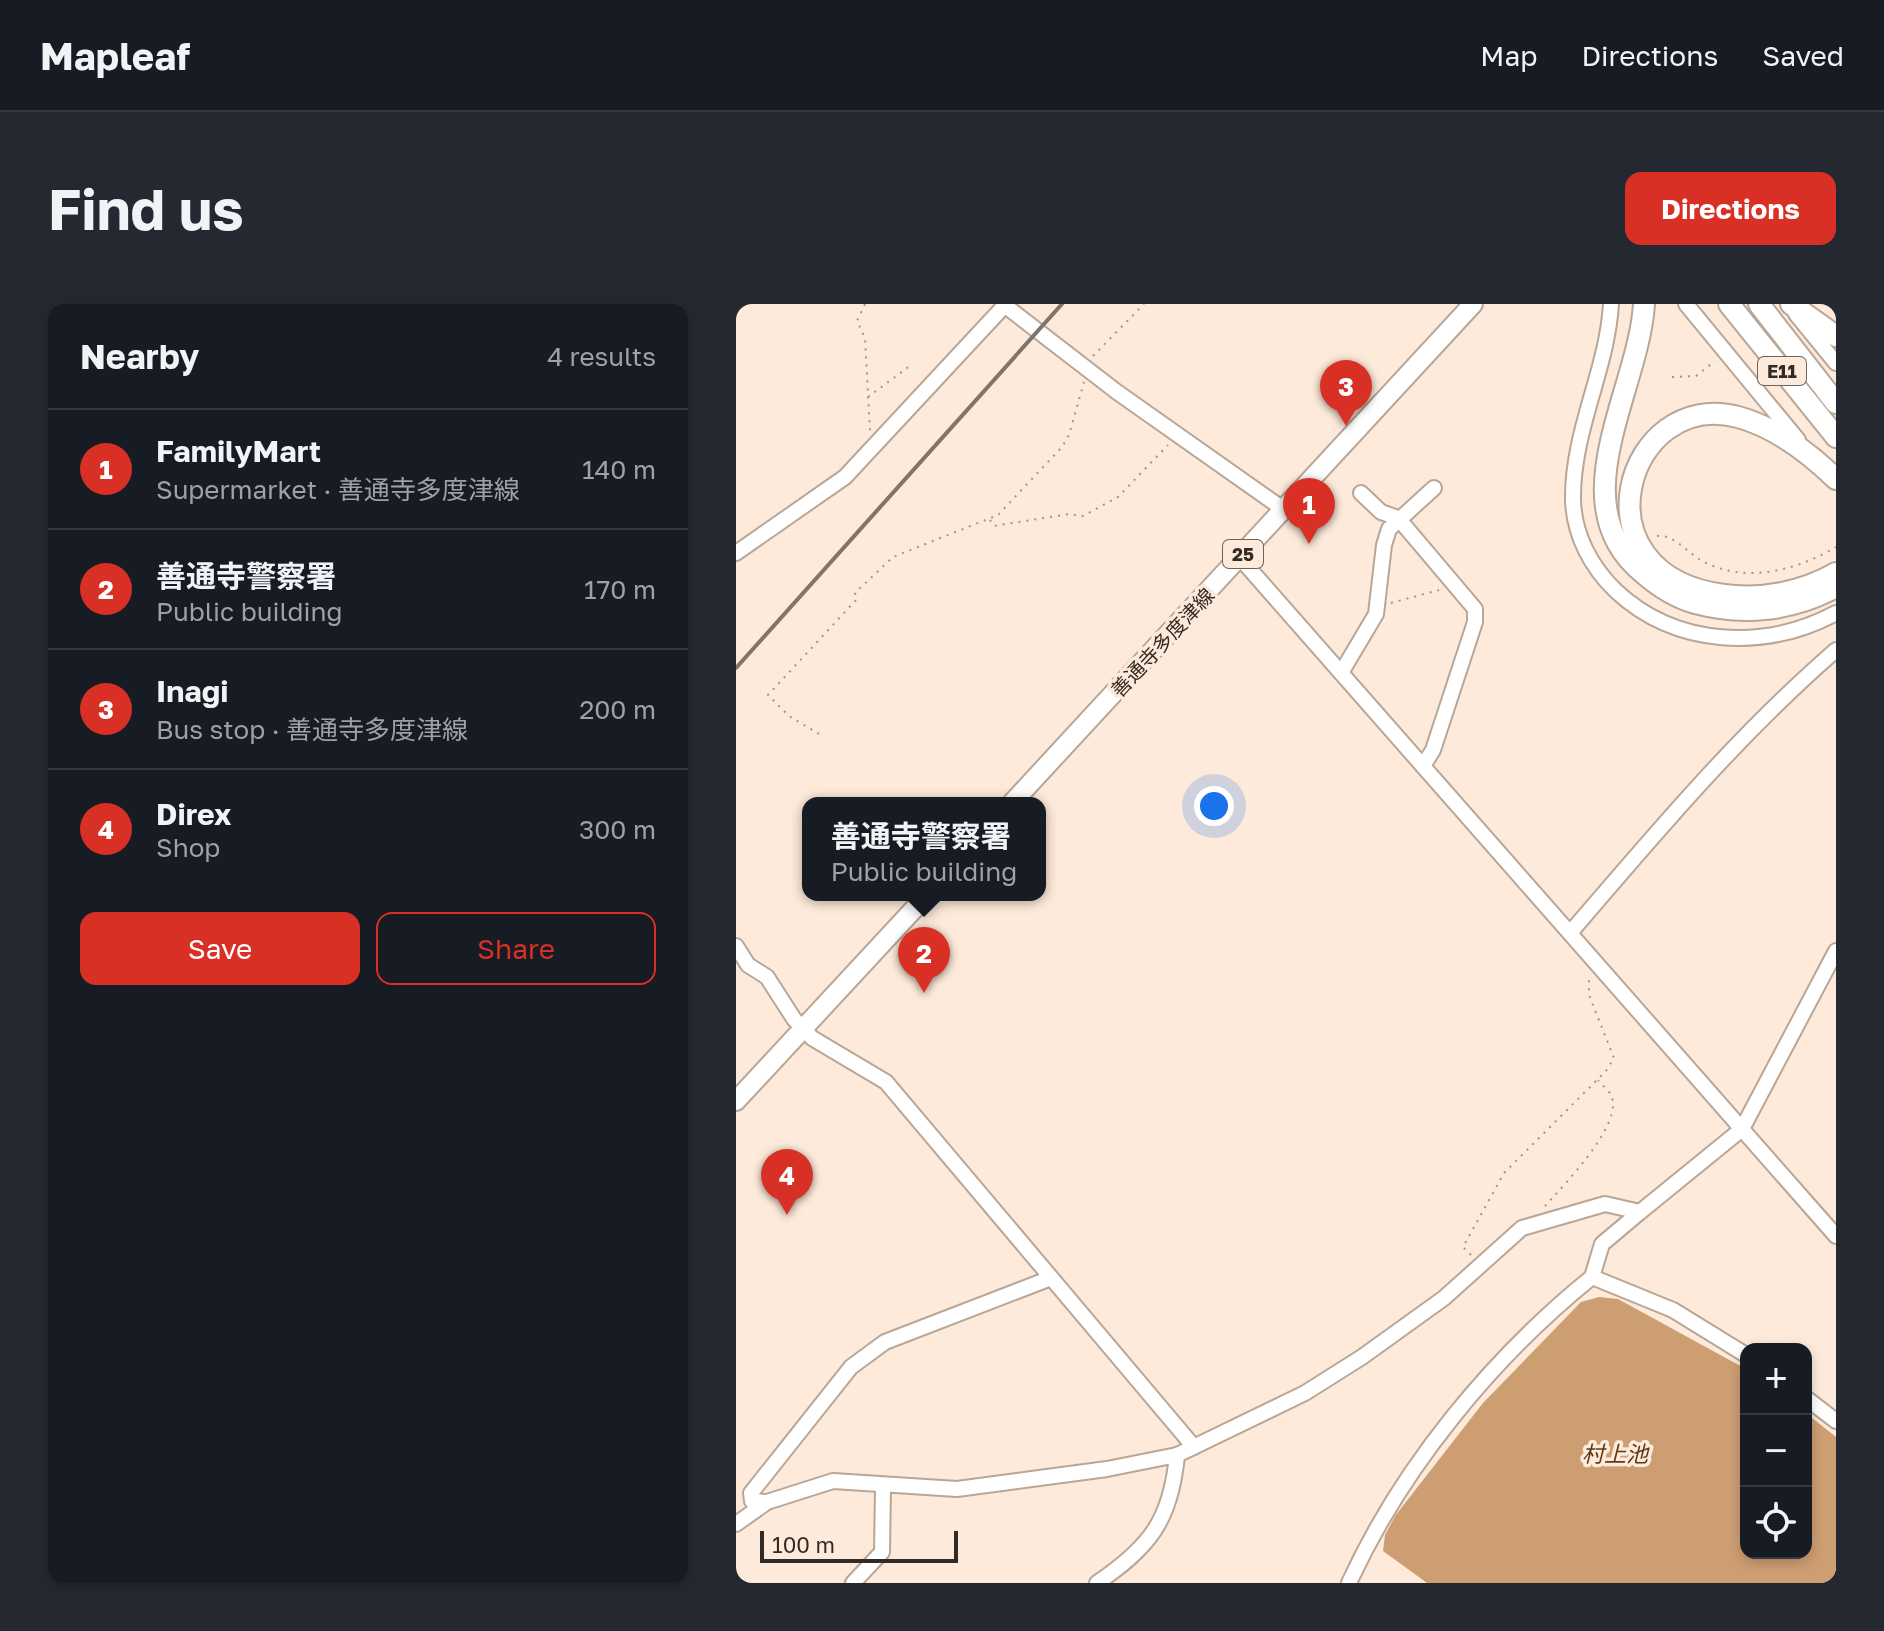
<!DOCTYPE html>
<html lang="en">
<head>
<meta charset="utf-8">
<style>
  body { margin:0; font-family:"Golos Text","Noto Sans JP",sans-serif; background:#242831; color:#f1f3f6 }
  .controls { position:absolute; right:24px; bottom:24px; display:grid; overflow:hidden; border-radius:16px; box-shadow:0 4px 12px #0003 }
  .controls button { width:72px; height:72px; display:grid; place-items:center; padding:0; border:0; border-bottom:2px solid #363941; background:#171b24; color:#f1f3f6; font:40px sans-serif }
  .scale { position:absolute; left:24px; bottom:20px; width:198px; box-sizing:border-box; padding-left:8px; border:4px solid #322b25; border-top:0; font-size:22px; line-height:28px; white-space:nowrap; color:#322b25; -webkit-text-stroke:6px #fdeada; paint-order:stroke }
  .you { position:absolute; left:478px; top:502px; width:28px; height:28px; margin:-20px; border:6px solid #fff; border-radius:50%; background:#1a73e8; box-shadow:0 0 0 12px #1a73e833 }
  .badge { display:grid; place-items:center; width:52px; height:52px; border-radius:50%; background:#d93025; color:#fff; font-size:26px; font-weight:700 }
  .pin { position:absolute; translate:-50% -66px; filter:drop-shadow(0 2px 4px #0008) }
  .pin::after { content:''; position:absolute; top:42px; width:28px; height:24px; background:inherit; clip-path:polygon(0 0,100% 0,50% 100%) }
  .popup { position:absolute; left:66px; top:493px; width:244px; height:104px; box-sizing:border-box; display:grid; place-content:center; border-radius:16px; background:#171b24; filter:drop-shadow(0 2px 6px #0005); font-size:26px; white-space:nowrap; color:#9ea1a6 }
  .popup b { font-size:30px; color:#f1f3f6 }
  .popup::after { content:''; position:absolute; left:50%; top:100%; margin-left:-16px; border:16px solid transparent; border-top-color:#171b24 }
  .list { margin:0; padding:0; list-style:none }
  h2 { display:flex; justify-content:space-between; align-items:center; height:104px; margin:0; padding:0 32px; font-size:34px }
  h2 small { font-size:26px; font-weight:400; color:#9ea1a6 }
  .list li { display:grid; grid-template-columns:52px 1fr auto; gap:24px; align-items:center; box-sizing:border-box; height:120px; padding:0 32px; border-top:2px solid #363941 }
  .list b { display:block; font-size:30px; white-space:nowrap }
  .list p { margin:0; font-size:26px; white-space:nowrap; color:#9ea1a6 }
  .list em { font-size:26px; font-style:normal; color:#9ea1a6 }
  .actions { display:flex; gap:16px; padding:24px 32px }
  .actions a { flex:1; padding:18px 0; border:2px solid #d93025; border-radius:16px; text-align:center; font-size:28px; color:#d93025 }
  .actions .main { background:#d93025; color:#fff }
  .icon { flex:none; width:44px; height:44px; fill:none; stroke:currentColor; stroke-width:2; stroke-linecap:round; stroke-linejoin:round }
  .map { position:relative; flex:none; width:1100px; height:1279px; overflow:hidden; border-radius:16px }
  header { display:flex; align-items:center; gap:48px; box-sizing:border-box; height:112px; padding:0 40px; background:#171b24; border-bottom:2px solid #363941 }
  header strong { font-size:38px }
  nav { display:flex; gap:44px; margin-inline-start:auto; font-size:28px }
  .intro { display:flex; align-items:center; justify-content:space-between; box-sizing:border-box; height:192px; padding:0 48px }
  h1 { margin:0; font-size:56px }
  .button { padding:20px 36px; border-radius:16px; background:#d93025; color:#fff; font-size:28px; font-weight:700 }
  main { display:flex; gap:48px; padding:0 48px }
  aside { flex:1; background:#171b24; border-radius:16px; box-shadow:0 4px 12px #0003 }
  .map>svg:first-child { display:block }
  .water { fill:#ce9e73 }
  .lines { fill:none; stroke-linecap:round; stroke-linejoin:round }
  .minor-casing { stroke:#b8a697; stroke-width:18 }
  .major-casing { stroke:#b8a697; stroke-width:22 }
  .highway-casing { stroke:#b8a697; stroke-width:24 }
  .path { stroke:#a39589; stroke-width:2; stroke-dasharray:2 6; stroke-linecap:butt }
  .minor { stroke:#fff; stroke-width:14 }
  .major { stroke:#fff; stroke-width:18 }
  .highway { stroke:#fff; stroke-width:20 }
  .rail { stroke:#81756b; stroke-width:4 }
  .labels { text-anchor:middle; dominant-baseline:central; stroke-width:7; stroke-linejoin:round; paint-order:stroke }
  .shield { fill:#fdeada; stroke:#6f645b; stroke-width:2 }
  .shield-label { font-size:18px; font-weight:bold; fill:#322b25 }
  .street-label { font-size:20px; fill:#322b25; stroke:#fdeada }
  .water-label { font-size:22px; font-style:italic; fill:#5b3918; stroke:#fdeada }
</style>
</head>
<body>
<header>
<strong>Mapleaf</strong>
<nav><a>Map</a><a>Directions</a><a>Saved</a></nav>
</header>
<div class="intro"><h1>Find us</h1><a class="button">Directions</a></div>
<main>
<aside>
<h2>Nearby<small>4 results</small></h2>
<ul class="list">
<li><span class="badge">1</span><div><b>FamilyMart</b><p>Supermarket · 善通寺多度津線</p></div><em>140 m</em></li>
<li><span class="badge">2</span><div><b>善通寺警察署</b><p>Public building</p></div><em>170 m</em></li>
<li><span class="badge">3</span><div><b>Inagi</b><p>Bus stop · 善通寺多度津線</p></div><em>200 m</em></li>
<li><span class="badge">4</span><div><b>Direx</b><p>Shop</p></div><em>300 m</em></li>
</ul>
<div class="actions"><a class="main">Save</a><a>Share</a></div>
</aside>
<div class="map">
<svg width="1100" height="1279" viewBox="0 0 1100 1279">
  <rect width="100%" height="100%" fill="#fdeada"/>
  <polygon class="water" points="863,993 882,995 1010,1065 1010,1249 1070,1249 1070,1109 1100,1133 1100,1279 691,1279 647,1247 649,1231 659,1212 747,1099 845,998"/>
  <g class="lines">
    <g class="minor-casing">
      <g id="minor">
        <polyline points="267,0 381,88 547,205"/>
        <path d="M875 0C871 67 836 127 837 196 838 231 855 263 880 287 940 343 1029 347 1100 309"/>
        <polyline points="950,0 1062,136"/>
        <polyline points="1060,10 1100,59"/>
        <polyline points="625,189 645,208 662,214 739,305 739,318 697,446 687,462"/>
        <polyline points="0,249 109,173 270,0"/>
        <polyline points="504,254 1100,932"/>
        <polyline points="605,369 640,310 648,241 653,225 698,184"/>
        <path d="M834 629C919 530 1001 432 1100 346"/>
        <polyline points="0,642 12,661 31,673 58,715 76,734 150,778 458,1143"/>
        <polyline points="904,908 866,940 856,973 937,1006 1010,1051"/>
        <polyline points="1070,1094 1100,1117"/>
        <polyline points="31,1198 16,1197 15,1189 115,1063 149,1038 315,974"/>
        <polyline points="0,1220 31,1198 97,1177 221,1185 371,1165 441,1151 569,1089 626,1053 708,994 786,924 869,900 904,908 1006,825 1100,647"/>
        <polyline points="117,1279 146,1248 147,1183"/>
        <path d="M361 1279C414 1243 435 1216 441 1151"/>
        <path d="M613 1279C666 1163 757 1053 856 973"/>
      </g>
    </g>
    <g class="major-casing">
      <g id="major">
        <polyline points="276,499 737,0"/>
        <polyline points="0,797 191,591"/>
      </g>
    </g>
    <g class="highway-casing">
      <g id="highway">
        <path d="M908 0C903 86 823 200 907 269 923 283 938 293 959 299 1007 312 1056 307 1100 283"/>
        <polyline points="993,0 1100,133"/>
        <polyline points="1023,0 1100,99"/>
        <polyline points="1055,0 1100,32"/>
        <path d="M1100 175C1073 149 1039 123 1002 113 890 83 834 271 988 291 1026 296 1067 288 1100 269"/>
      </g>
    </g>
    <g class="path">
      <polyline points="129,0 121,17 129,34 134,127"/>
      <polyline points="357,52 408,0"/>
      <polyline points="936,73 960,72 979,57"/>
      <polyline points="132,93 175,61"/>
      <polyline points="254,216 258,222 333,210 347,212 382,193 432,141"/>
      <path d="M921 232C937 230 950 247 963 255 1006 281 1060 267 1100 243"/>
      <polyline points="655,299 703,286"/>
      <polyline points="83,430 53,412 32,391 121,295 119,289 157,253 262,211 326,143 333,131 348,78"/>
      <path d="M809 902C827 882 889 819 875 791 872 786 865 780 862 776"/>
      <polyline points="735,951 727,943 768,869 870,767 878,754 853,691 853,673"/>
    </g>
    <use href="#minor" class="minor"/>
    <use href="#major" class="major"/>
    <use href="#highway" class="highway"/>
    <polyline class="rail" points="0,364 326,0"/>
  </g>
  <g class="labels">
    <g class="shield">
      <rect x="1022" y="53" width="48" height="28" rx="6"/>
      <rect x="487" y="236" width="40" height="28" rx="6"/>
    </g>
    <g class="shield-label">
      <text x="1046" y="67">E11</text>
      <text x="507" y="250">25</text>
    </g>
    <g class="street-label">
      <text transform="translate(426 338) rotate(-47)">善通寺多度津線</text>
    </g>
    <g class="water-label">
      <text x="879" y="1149">村上池</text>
    </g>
  </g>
</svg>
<div class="controls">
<button>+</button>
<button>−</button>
<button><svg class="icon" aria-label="locate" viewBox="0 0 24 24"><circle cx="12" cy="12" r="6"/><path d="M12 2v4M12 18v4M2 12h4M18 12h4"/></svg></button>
</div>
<div class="scale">100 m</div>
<div class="you"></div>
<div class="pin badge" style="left:573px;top:240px">1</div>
<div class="pin badge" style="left:188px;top:689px">2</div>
<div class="popup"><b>善通寺警察署</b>Public building</div>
<div class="pin badge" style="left:610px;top:122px">3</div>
<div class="pin badge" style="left:51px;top:911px">4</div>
</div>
</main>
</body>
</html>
